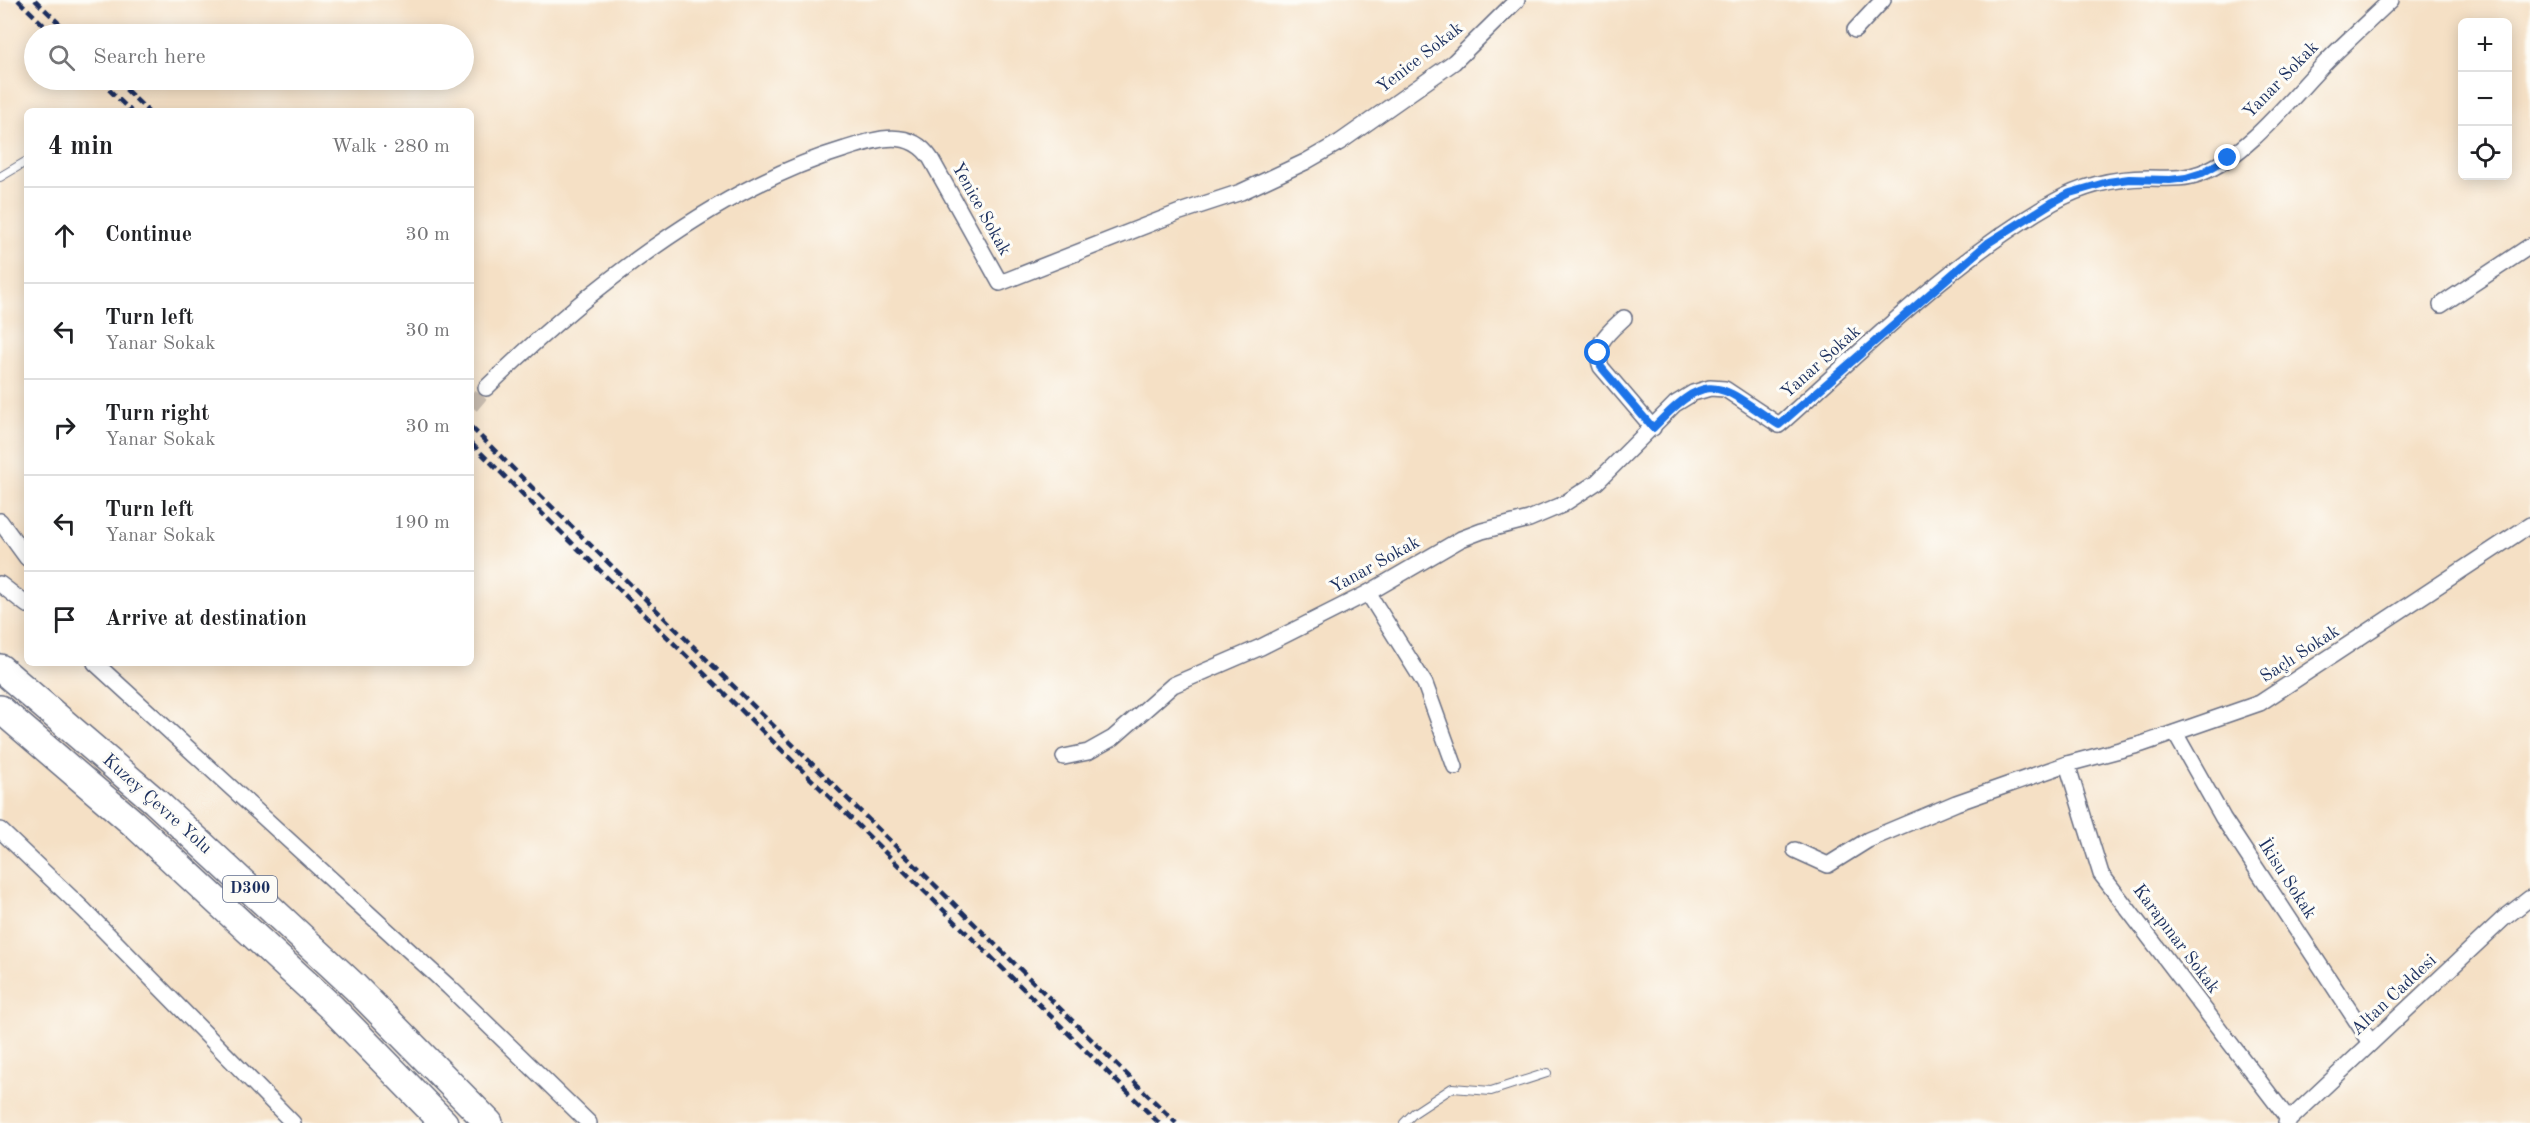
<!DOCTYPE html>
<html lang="en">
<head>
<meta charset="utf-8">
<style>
  body { margin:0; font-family:"Old Standard TT",serif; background:#f6f6f6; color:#202124 }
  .controls { position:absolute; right:18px; top:18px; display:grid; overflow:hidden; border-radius:9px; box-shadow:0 3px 15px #0003 }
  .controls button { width:54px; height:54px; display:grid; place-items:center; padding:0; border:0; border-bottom:2px solid #e0e0e0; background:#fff; color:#202124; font:30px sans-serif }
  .stop { position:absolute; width:18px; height:18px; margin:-14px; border:4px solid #1a73e8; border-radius:50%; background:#fff }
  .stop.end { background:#1a73e8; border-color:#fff; box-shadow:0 2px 6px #0008 }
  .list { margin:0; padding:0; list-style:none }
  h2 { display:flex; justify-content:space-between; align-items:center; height:78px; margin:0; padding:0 24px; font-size:26px }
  h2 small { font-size:20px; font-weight:400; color:#757577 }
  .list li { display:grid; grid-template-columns:39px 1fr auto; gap:18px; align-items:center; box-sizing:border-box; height:96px; padding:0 24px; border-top:2px solid #e0e0e0 }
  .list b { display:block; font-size:22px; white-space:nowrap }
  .list p { margin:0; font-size:20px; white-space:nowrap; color:#757577 }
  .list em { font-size:20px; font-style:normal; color:#757577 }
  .icon { flex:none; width:33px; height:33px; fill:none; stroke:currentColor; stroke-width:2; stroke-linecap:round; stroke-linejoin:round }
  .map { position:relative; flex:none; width:2530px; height:1123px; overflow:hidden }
  .search { position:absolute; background:#fff; box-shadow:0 3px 15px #0003; left:24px; top:24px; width:450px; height:66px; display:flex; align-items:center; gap:15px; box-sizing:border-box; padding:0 21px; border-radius:33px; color:#757577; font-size:22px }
  .panel { position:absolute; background:#fff; box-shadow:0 3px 15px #0003; left:24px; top:108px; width:450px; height:558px; border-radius:9px }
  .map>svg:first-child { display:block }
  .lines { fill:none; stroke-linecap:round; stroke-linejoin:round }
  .street-tunnel { stroke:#c9bdb0; stroke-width:15; stroke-dasharray:15 8; stroke-linecap:butt }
  .lane-casing { stroke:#676d82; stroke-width:10 }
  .street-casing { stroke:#676d82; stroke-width:18 }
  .highway-casing { stroke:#676d82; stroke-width:30 }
  .lane { stroke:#fff; stroke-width:8 }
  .street { stroke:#fff; stroke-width:15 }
  .highway { stroke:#fff; stroke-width:27 }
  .rail { stroke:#1b2f5e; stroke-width:4.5; stroke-dasharray:9 4.5; stroke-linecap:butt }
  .route { stroke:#1a73e8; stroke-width:8 }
  .labels { text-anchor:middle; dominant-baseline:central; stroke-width:6; stroke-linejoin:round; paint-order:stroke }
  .shield { fill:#fdfcf7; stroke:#5f6c8c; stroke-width:1.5 }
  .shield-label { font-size:16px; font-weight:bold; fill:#1b2f5e }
  .street-label { font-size:18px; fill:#1b2f5e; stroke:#fdfcf7 }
</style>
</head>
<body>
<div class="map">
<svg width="2530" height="1123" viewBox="0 0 2530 1123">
  <rect width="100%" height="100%" fill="#fdfcf7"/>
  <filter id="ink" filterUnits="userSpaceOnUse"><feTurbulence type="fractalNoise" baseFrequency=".0167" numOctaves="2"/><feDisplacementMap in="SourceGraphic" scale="12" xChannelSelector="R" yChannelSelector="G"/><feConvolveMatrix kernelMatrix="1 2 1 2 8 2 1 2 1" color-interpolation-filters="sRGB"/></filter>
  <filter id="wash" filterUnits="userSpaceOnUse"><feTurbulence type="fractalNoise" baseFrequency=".008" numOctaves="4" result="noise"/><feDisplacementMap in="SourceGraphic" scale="24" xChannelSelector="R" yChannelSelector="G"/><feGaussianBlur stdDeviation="1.35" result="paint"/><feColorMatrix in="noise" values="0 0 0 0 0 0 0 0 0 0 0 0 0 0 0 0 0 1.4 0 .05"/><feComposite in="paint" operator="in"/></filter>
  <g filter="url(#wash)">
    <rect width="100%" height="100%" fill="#f5e0c5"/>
  </g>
  <g filter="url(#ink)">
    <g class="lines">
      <polyline class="street-tunnel" points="471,406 486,388"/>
      <g class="lane-casing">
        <g id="lane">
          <polyline points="0,177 27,161"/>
          <polyline points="1404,1123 1414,1113 1452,1088 1491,1091 1547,1073"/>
        </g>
      </g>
      <g class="street-casing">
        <g id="street">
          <polyline points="1855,30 1883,0"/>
          <polyline points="2441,305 2530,246"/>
          <path d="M1624 318C1609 332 1592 344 1601 367L1653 428"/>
          <path d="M486 388C583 294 714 188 845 149 876 139 910 127 931 159L1000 283 1180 212 1241 192 1305 162 1340 142 1454 62 1517 0"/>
          <polyline points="0,521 27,558"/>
          <polyline points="0,584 27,605"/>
          <polyline points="1368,593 1425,684 1455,767"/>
          <polyline points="95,663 449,987 589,1123"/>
          <polyline points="2175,733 2223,818 2371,1043"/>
          <path d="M1064 757 1088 752 1113 738 1173 685 1261 647 1368 593 1461 539 1482 531 1529 519 1562 505 1597 482 1675 404 1693 393 1710 388 1725 389 1779 425C1866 348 1951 261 2052 203 2081 186 2114 178 2148 178 2167 178 2183 180 2201 173 2249 155 2293 95 2329 59 2349 39 2370 20 2391 0"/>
          <polyline points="2067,764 2101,874 2289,1120"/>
          <polyline points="0,830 84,910 293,1123"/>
          <polyline points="1795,850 1828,865 1868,840 1956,803 2067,764 2142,744 2260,703 2530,525"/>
          <polyline points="2286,1123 2503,919 2530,898"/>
        </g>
      </g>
      <g class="highway-casing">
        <g id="highway">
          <polyline points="0,668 155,801 355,987 489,1123"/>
          <polyline points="0,709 133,823 332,1008 444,1123"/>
        </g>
      </g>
      <use href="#lane" class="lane"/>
      <use href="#street" class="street"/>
      <use href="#highway" class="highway"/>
      <g class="rail">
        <polyline points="18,0 53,34"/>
        <polyline points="35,0 70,34"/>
        <polyline points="99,80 131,111"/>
        <polyline points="116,80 148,111"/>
        <polyline points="471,427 1176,1123"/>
        <polyline points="471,443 1159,1123"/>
      </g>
    </g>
  </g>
  <g class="lines" filter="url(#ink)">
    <path class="route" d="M1598 353 1601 367 1653 428C1711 368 1716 383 1779 425L1988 243 2053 202 2070 193 2108 182 2129 179 2170 180 2186 178 2202 173 2228 158"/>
  </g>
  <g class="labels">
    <rect class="shield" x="223" y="876" width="54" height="26" rx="4.5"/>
    <g class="shield-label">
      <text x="250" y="889">D300</text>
    </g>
    <g class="street-label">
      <text transform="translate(1420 58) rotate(-38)">Yenice Sokak</text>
      <text transform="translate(2281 80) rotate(-46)">Yanar Sokak</text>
      <text transform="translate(981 209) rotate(61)">Yenice Sokak</text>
      <text transform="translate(1821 362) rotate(-42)">Yanar Sokak</text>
      <text transform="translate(1375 565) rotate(-29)">Yanar Sokak</text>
      <text transform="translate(2300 654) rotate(-33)">Saçlı Sokak</text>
      <text transform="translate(157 804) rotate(42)">Kuzey Çevre Yolu</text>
      <text transform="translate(2287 879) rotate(57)">İkisu Sokak</text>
      <text transform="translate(2176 939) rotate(53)">Karapınar Sokak</text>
      <text transform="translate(2394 995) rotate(-43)">Altan Caddesi</text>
    </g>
  </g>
</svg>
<div class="controls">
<button>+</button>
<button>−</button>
<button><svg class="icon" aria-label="locate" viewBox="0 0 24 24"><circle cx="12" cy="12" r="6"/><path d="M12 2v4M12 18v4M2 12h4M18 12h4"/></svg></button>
</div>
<div class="stop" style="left:1598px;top:353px"></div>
<div class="stop end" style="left:2228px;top:158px"></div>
<div class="search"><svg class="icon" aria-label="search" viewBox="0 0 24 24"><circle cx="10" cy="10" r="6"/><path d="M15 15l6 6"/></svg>Search here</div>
<section class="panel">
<h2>4 min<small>Walk · 280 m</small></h2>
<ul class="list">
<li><svg class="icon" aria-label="ahead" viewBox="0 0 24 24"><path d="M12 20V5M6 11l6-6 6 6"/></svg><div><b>Continue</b></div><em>30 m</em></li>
<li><svg class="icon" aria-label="left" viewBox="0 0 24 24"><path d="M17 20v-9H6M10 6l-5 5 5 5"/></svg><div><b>Turn left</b><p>Yanar Sokak</p></div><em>30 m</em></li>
<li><svg class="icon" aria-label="right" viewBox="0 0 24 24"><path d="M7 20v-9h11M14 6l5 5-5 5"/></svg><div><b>Turn right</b><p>Yanar Sokak</p></div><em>30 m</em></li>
<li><svg class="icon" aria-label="left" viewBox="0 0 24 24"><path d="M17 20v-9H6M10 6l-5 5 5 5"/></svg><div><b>Turn left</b><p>Yanar Sokak</p></div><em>190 m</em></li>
<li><svg class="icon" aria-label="arrive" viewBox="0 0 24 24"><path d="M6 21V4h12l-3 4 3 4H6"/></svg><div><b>Arrive at destination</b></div></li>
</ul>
</section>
</div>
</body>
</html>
